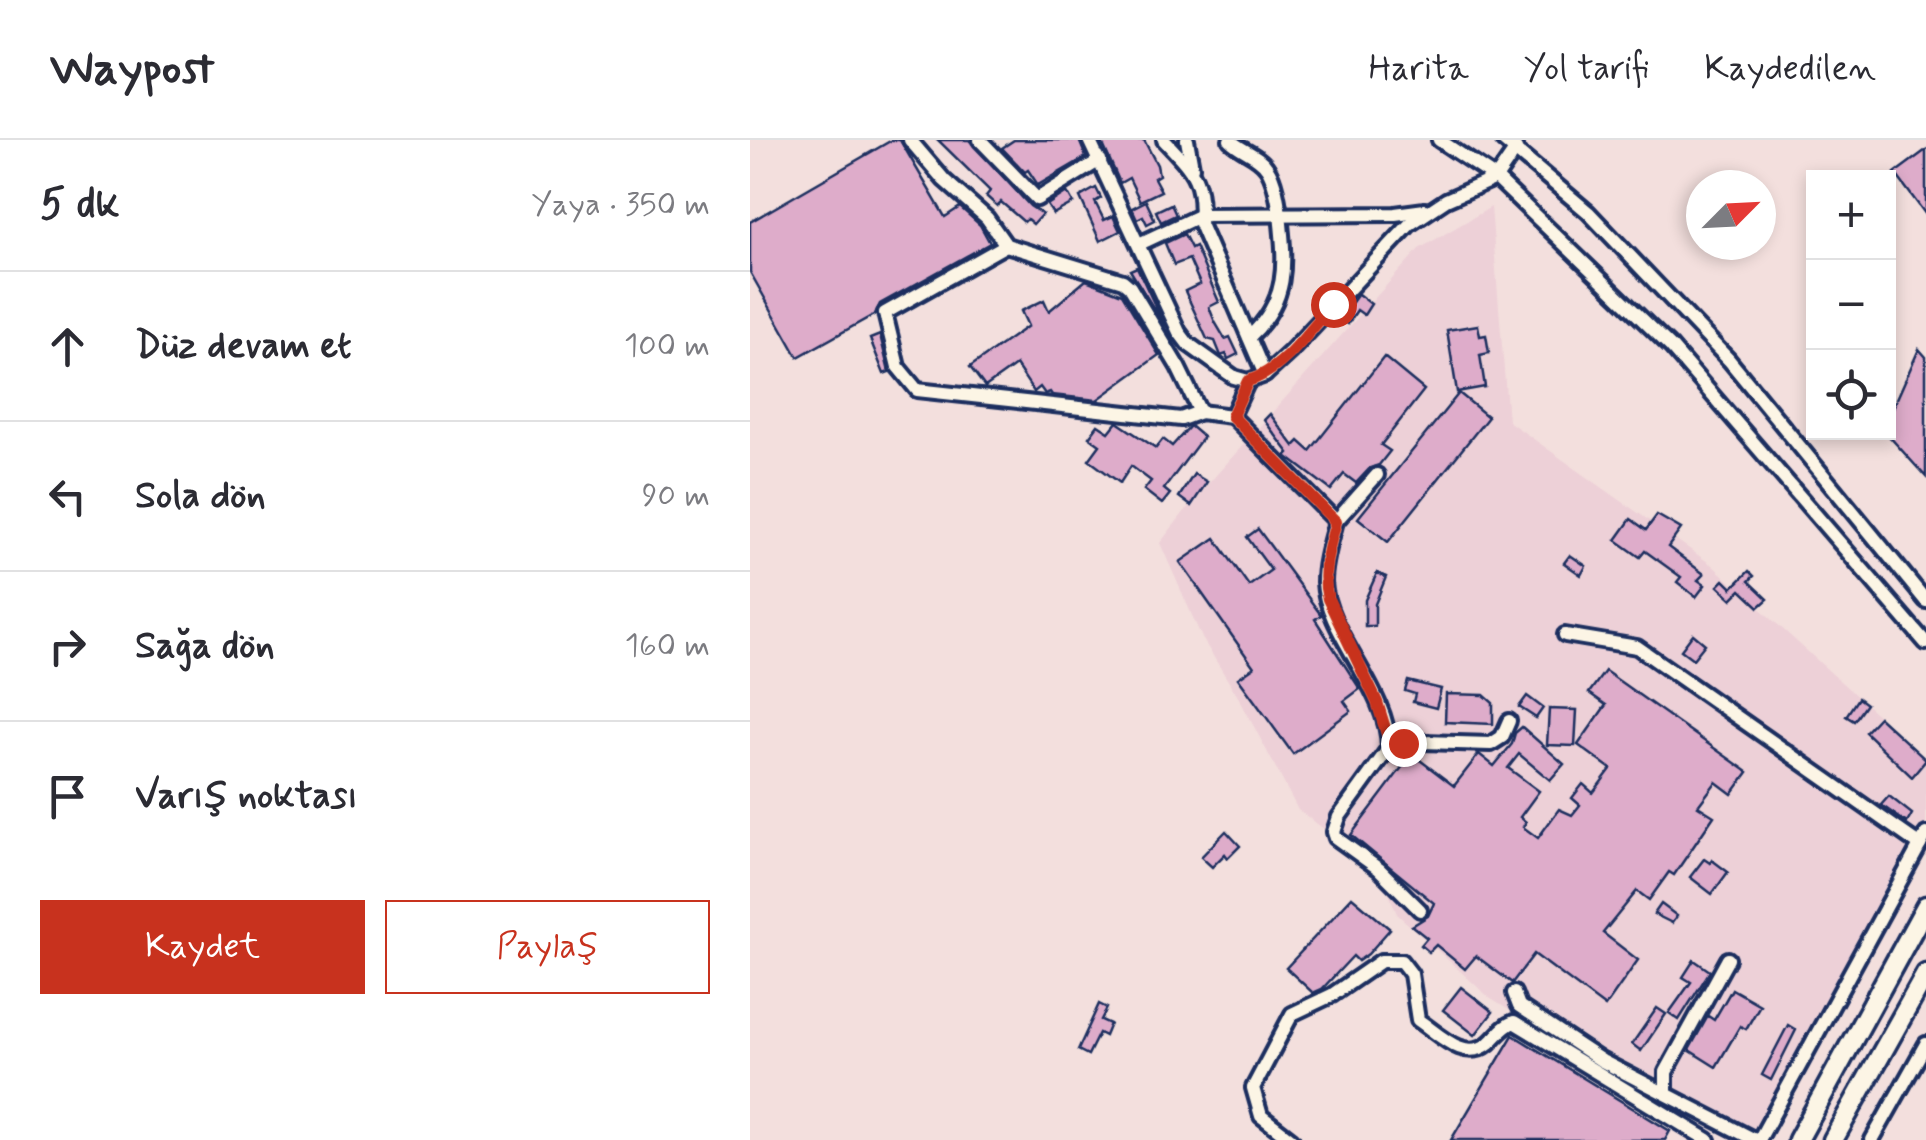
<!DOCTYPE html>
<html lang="tr">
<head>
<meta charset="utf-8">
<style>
  body { margin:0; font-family:Mynerve,sans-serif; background:#f7f7f7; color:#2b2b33 }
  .controls { position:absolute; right:30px; top:30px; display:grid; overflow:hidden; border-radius:0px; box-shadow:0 5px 15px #0003 }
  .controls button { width:90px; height:90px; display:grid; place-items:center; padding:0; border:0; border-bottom:2px solid #e1e1e2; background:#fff; color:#2b2b33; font:50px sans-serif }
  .compass { position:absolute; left:936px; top:30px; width:90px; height:90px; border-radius:50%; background:#fff; box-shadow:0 5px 15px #0003; rotate:66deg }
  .stop { position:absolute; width:30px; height:30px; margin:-22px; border:8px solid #c8321e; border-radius:50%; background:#fff }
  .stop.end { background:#c8321e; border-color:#fff; box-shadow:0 2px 10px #0008 }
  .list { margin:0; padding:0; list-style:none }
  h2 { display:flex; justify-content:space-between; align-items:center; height:130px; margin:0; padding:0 40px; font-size:42px }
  h2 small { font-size:32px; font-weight:400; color:#7c7c81 }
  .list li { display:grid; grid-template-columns:65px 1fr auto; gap:30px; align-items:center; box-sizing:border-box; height:150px; padding:0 40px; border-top:2px solid #e1e1e2 }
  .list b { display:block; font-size:38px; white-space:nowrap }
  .list em { font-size:32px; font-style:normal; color:#7c7c81 }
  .actions { display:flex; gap:20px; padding:30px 40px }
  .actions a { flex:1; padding:22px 0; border:2px solid #c8321e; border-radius:0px; text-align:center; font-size:35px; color:#c8321e }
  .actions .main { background:#c8321e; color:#fff }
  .icon { flex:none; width:55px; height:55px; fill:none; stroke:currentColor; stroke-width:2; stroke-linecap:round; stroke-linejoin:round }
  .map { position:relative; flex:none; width:1176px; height:1000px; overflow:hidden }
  header { display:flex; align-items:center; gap:60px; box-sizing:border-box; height:140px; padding:0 50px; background:#fff; border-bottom:2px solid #e1e1e2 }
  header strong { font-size:48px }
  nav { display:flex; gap:55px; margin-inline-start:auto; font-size:35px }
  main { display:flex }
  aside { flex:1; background:#fff }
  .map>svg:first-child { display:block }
  .built { fill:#edd0d7 }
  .building { fill:#deacca; stroke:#1b2f5e; stroke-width:2.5 }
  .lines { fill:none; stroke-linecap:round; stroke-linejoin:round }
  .minor-casing { stroke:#1b2f5e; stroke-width:20 }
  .highway-casing { stroke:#1b2f5e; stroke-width:25 }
  .minor { stroke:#fcf5e5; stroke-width:12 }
  .highway { stroke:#fcf5e5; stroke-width:18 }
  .route { stroke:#c8321e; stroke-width:12 }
</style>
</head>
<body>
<header>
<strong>Waypost</strong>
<nav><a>Harita</a><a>Yol tarifi</a><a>Kaydedilen</a></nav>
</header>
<main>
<aside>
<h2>5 dk<small>Yaya · 350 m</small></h2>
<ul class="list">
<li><svg class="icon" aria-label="ahead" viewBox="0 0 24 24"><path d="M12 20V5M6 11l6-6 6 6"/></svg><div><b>Düz devam et</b></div><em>100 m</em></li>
<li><svg class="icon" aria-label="left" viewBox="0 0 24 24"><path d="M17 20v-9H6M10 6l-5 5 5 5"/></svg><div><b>Sola dön</b></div><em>90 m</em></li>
<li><svg class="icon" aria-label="right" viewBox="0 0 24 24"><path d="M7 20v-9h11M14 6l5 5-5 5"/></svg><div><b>Sağa dön</b></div><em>160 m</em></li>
<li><svg class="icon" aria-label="arrive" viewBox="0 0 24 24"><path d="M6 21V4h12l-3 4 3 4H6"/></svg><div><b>Varış noktası</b></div></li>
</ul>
<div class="actions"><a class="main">Kaydet</a><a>Paylaş</a></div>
</aside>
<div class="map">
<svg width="1176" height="1000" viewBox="0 0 1176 1000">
  <rect width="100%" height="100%" fill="#f3dfdd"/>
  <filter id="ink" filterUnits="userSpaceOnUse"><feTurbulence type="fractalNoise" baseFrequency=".01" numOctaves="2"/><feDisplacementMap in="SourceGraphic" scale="20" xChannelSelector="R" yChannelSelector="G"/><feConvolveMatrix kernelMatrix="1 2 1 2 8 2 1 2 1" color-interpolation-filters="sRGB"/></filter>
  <g filter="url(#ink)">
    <polygon class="built" points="741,67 758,281 962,425 1176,619 1176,694 1011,995 850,925 741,859 647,774 629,729 548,670 490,560 452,498 410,403 442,362 669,109"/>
    <g class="building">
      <polygon points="142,0 150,0 195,77 210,67 230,85 240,103 130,164 125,174 48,217 0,132 0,82"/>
      <polygon points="188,0 219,0 280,66 292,74 283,84 277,79 274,82 251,62 247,66 236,56 240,51"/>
      <polygon points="264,0 329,0 336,17 288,45 278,30 275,32 252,8"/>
      <polygon points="351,0 394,0 407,25 409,35 404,38 411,51 390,61 379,38 370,43"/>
      <polygon points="1176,10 1176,75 1145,33"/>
      <polygon points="346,48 351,58 345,62 354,80 363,76 370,91 350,101 330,57"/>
      <polygon points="317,52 323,63 303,74 297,65"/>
      <polygon points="396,61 405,80 397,84 393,76 387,79 382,68"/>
      <polygon points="421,64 426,75 411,82 406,71"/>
      <polygon points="434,94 441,108 445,106 469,162 459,167 465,182 475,199 480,197 488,214 478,219 476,214 471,216 465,201 457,199 435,151 450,144 439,119 424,125 415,103"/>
      <polygon points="387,127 415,187 380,130"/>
      <polygon points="336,140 372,154 409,215 347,260 302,255 300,252 295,254 290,247 284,252 266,225 235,247 220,227 278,186 271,171 294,160 299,171"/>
      <polygon points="608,154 621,164 614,175 607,170 598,184 590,179"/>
      <polygon points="728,185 730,196 736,195 739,213 730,215 735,247 707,252 697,190"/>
      <polygon points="130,195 139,232 134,234 120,199"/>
      <polygon points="1169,209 1176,217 1176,337 1138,295 1138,279"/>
      <polygon points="634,217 674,250 631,305 640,311 629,325 620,328 606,343 594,334 581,350 536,316 539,313 514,280 520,274 544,306 549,301 560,311"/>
      <polygon points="709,253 738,277 638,402 608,378"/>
      <polygon points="367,282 406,308 413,299 422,306 440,286 453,297 414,349 420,354 412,364 394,350 401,341 381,326 370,343 339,320 350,305 339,297 348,285 359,292"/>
      <polygon points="444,334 457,342 441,366 429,357"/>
      <polygon points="907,375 931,389 918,407 954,434 948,440 955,445 946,457 927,442 931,437 895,411 890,417 866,400 881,379 896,390"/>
      <polygon points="508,389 571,475 565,479 610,549 594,561 601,571 543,614 488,538 504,527 430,422 465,398 499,446 521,430 497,397"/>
      <polygon points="820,415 836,426 831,435 814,423"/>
      <polygon points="999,431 1004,436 999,441 1018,459 1009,467 991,450 982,459 968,446 974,440 982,448"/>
      <polygon points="627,433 636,437 625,464 625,486 615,486 615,460"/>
      <polygon points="943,494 955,504 943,519 931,510"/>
      <polygon points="855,531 998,632 982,654 966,642 948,666 964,676 924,735 919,732 899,760 887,751 853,793 888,820 855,867 784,814 762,843 726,816 715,829 686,805 679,812 671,805 677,798 662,786 678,776 684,763 601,695 662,614 704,646 729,614 744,626 762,604 765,593 772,587 814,624 800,640 769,614 758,628 789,651 770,677 776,682 773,687 788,698 809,669 822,675 830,665 822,658 833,644 843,653 861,629 828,605 856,565 839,553"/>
      <polygon points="658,541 691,549 686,568 663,562 665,554 655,551"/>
      <polygon points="696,554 734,555 743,563 743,584 695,582"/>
      <polygon points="777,556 793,568 786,578 769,567"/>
      <polygon points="1108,558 1116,564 1104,581 1096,576"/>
      <polygon points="799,569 827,570 825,606 797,605"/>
      <polygon points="1129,577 1176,620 1162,637 1115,592"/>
      <polygon points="1139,656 1162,674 1157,683 1131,665"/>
      <polygon points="476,691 490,706 478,718 475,714 462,727 451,717"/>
      <polygon points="954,719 960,723 962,720 978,732 962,754 940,737"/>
      <polygon points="602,757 640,789 618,814 608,821 603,816 572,849 563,853 536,828"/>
      <polygon points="911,764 927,776 922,783 904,774"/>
      <polygon points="944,820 960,831 929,880 919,873 941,842 933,837"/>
      <polygon points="711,847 743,872 725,895 693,870"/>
      <polygon points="982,849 1010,865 996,889 990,886 966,927 939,910 958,876 964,880"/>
      <polygon points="349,864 357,868 351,880 360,884 355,896 349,893 338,915 328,910"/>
      <polygon points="907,868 916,874 891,911 882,904"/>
      <polygon points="1038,885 1046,890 1021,940 1012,935"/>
      <polygon points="763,895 920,991 915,1000 701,1000"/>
    </g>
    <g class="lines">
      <g class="minor-casing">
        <g id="minor">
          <polyline points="160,0 194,40 237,78 256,105 373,141 380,147 428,227 450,272 482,276"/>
          <polyline points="230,0 287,59 350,20"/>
          <polyline points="339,0 429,192 438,204 484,237 498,241 515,235 540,212 660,84 696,60 746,38 766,9"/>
          <path d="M414 0C443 31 454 40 450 84L515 235"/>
          <polyline points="437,0 442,27"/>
          <path d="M480 0C491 11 509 15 517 28 525 40 528 60 530 74 535 122 540 160 499 197"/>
          <polyline points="689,0 746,38 921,207 1176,503"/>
          <polyline points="753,0 838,72 979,220 1176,461"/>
          <polyline points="389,104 451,75 645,74 675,70"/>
          <polyline points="256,105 135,173 148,227 167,250 431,279 450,272"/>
          <path d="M498 241 482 276 586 381C581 401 574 422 574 442 576 493 639 551 639 608L589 677 584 692 586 698 629 729 670 770"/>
          <polyline points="586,381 627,335"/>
          <polyline points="815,495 887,507 1170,705"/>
          <polyline points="639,601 741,604 752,597 759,581"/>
          <polyline points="764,853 769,866 852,921 1005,1000"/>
          <polyline points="916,953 916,932 978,819"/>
          <path d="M542 1000 511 976 503 948 542 874 582 855 631 821H651L661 834 668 880C689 894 715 923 739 903 748 895 753 886 764 882L958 1000"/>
          <polyline points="1009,1000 1176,694"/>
          <polyline points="1122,1000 1176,904"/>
        </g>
      </g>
      <g class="highway-casing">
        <g id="highway">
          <polyline points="1048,1000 1176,766"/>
          <polyline points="1083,1000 1176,834"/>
        </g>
      </g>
      <use href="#minor" class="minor"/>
      <use href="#highway" class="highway"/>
    </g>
  </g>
  <g class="lines" filter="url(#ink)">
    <path class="route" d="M583 164C559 191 534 230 498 241L482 276 586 382C579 407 571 432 578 459L627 562 639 601 653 603"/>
  </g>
</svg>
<div class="controls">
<button>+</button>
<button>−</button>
<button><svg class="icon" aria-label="locate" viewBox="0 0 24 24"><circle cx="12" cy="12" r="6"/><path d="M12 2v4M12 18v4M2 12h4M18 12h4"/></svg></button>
</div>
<svg class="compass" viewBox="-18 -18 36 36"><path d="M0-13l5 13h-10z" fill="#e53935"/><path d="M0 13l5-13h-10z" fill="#7c7c81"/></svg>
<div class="stop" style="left:583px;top:164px"></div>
<div class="stop end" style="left:653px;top:603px"></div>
</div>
</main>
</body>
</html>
